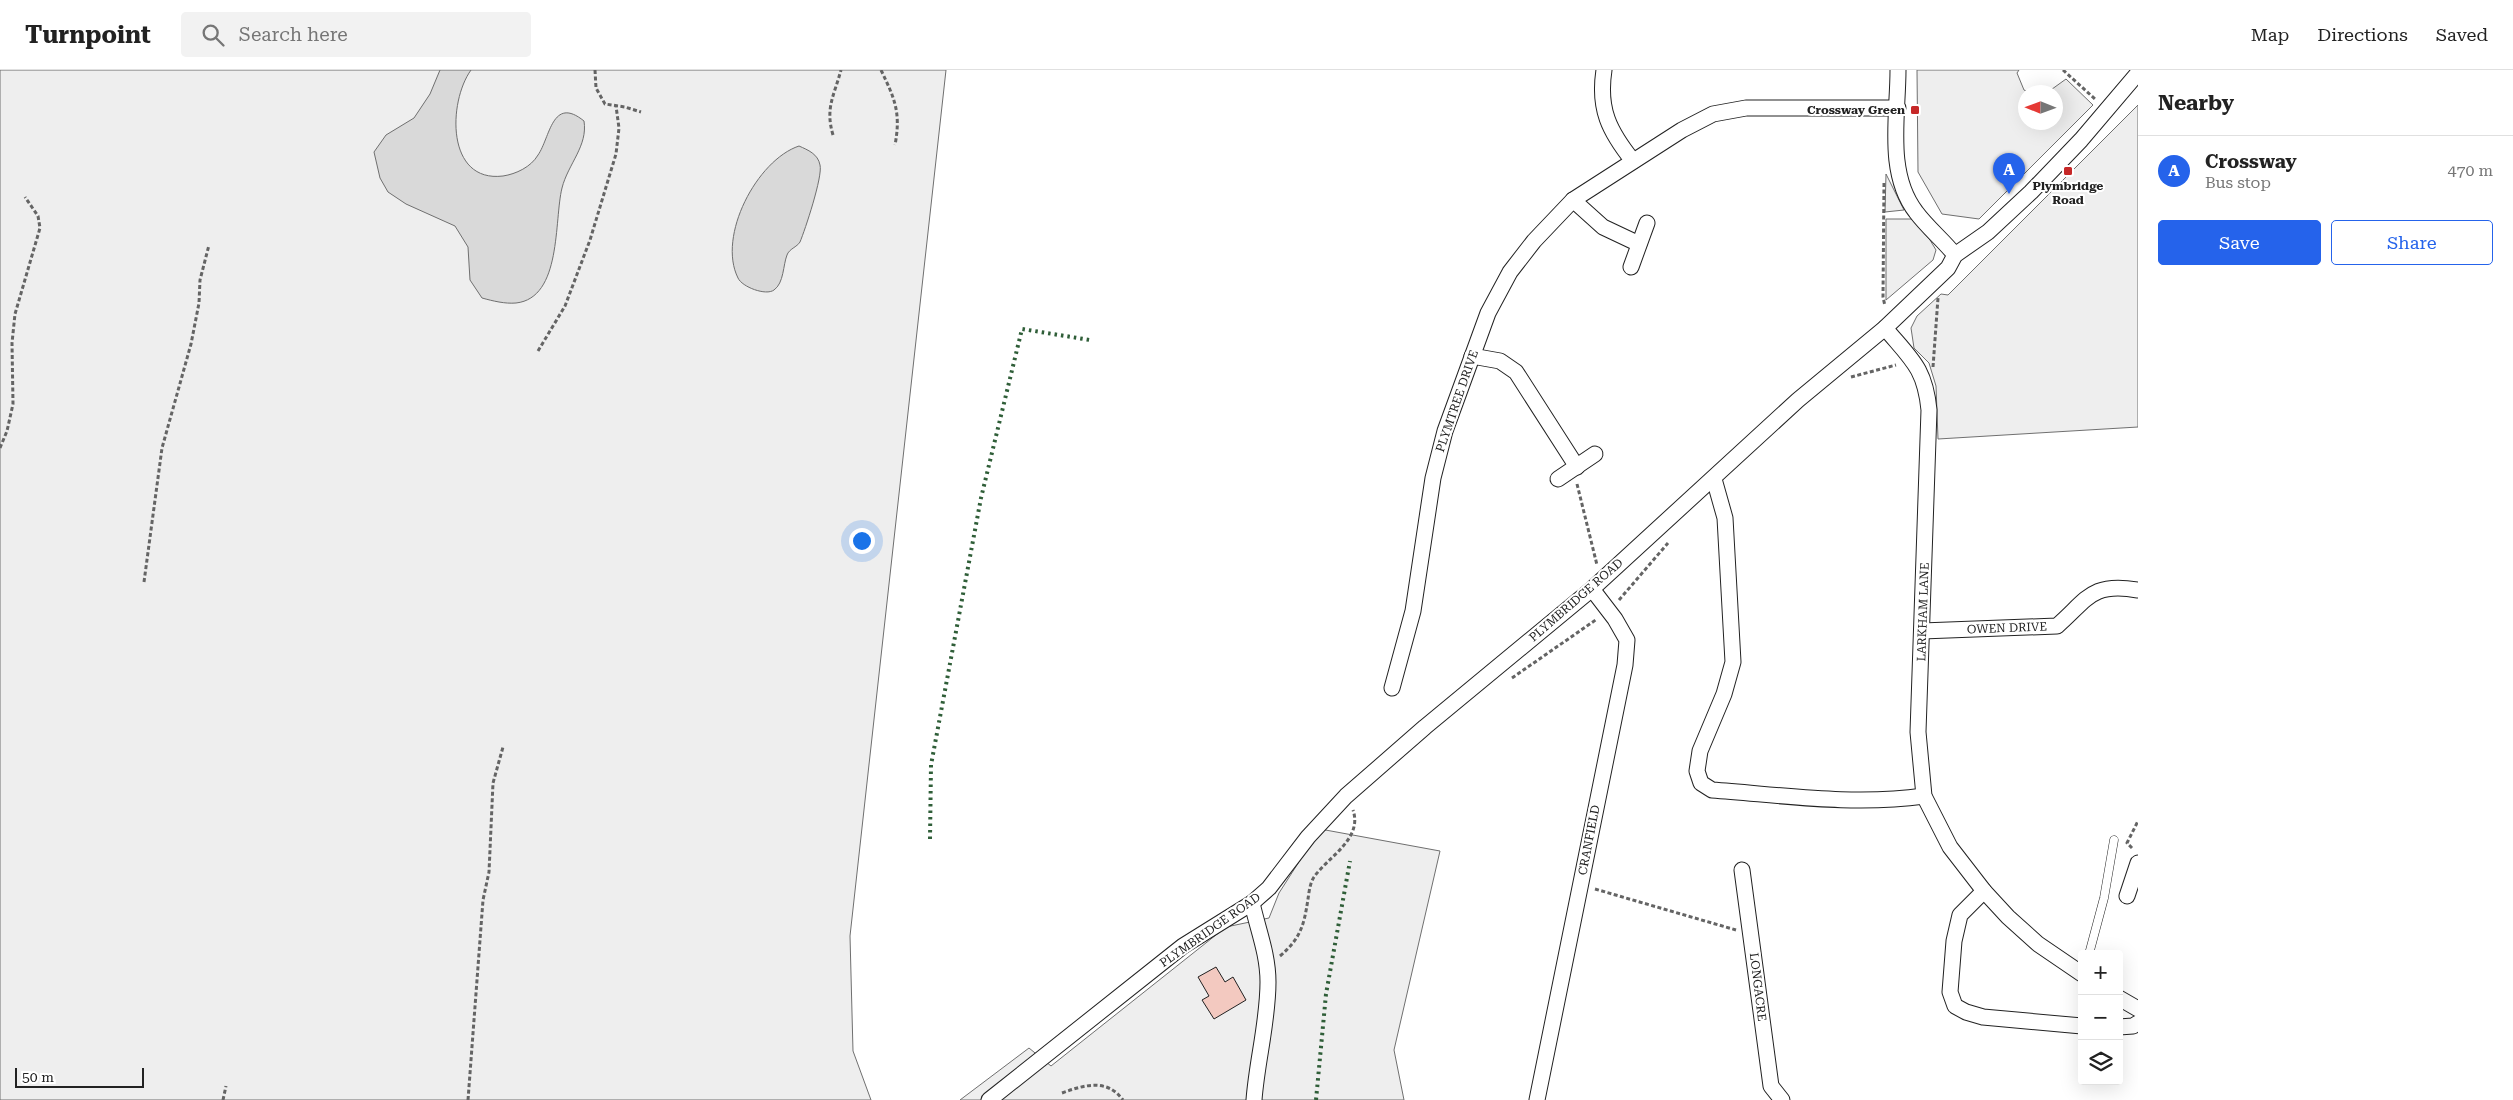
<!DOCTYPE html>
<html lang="en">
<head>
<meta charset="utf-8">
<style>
  body { margin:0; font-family:"Roboto Serif",serif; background:#f2f2f2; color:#222 }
  .controls { position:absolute; right:15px; bottom:15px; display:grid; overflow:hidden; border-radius:5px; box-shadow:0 5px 20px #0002 }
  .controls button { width:45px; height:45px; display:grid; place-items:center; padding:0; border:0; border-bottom:1px solid #e0e0e0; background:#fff; color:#222; font:25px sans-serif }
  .compass { position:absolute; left:2018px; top:15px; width:45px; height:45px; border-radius:50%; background:#fff; box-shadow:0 5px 20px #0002; rotate:271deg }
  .scale { position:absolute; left:15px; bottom:12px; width:129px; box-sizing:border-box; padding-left:5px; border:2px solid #222; border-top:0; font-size:14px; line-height:18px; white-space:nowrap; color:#222; -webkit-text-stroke:4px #fff; paint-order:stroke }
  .you { position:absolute; left:861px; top:470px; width:18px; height:18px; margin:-12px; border:4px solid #fff; border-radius:50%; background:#1a73e8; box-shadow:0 0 0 8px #1a73e833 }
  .badge { display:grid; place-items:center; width:32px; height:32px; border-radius:50%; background:#2563eb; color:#fff; font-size:16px; font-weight:700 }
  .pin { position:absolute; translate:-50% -41px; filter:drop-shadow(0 1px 2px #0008) }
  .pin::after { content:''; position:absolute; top:26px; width:18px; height:15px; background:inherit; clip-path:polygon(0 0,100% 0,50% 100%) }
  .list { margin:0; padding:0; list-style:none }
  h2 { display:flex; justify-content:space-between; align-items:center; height:65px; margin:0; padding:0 20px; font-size:21px }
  h2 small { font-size:16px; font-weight:400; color:#767676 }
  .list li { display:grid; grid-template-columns:32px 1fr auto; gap:15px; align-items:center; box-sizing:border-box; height:70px; padding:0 20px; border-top:1px solid #e0e0e0 }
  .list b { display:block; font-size:19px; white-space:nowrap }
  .list p { margin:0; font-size:16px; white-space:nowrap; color:#767676 }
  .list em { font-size:16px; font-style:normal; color:#767676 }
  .actions { display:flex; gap:10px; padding:15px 20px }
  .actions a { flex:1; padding:11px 0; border:1px solid #2563eb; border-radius:5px; text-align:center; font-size:18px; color:#2563eb }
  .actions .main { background:#2563eb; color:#fff }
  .icon { flex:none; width:28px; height:28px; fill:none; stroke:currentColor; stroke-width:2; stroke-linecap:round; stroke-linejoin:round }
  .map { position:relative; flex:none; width:2138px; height:1030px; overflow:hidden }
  header { display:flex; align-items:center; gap:30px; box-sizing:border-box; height:70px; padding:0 25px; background:#fff; border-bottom:1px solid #e0e0e0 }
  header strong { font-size:24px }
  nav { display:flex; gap:28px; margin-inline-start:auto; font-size:18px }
  .search { width:350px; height:45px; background:#f2f2f2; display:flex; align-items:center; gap:12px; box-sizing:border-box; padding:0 18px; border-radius:5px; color:#767676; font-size:19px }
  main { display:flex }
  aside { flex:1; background:#fff }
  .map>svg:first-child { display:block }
  .green { fill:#eee; stroke:#6f6f6f }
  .water { fill:#d9d9d9; stroke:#6f6f6f }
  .building { fill:#f3c9c0; stroke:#222 }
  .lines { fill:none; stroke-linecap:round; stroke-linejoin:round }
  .lane-casing { stroke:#222; stroke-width:9 }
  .street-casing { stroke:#222; stroke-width:17 }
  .path { stroke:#646464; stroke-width:3; stroke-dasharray:4 2.5; stroke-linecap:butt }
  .lane { stroke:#fff; stroke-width:8 }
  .street { stroke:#fff; stroke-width:15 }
  .hedge { stroke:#2f5e38; stroke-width:4; stroke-dasharray:2.5 4; stroke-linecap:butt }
  .poi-dot { fill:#c62828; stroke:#fff; stroke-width:2 }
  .labels { text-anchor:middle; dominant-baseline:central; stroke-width:4; stroke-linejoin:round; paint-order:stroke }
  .poi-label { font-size:12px; font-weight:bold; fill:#222; stroke:#fff; text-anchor:end }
  .street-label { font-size:12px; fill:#222; stroke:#fff }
</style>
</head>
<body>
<header>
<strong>Turnpoint</strong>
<div class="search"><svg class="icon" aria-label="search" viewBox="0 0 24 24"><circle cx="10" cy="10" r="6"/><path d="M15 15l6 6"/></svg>Search here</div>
<nav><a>Map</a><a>Directions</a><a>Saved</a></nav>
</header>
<main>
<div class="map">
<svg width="2138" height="1030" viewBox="0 0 2138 1030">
  <rect width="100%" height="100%" fill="#fff"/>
  <g class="green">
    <polygon points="0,0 946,0 850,866 853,981 871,1030 0,1030"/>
    <polygon points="1917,0 2019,0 2017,3 2024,20 2028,22 2026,22 2026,52 2056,52 2056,22 2048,22 2066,9 2093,35 1979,149 1942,144 1918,102"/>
    <polygon points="2138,35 2138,357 1938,369 1936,316 1929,293 1914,278 1911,258 1917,246 1941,224 1948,225"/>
    <polygon points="1886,104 1904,140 1885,142"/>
    <polygon points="1886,149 1912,149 1930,170 1936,180 1933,190 1886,230"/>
    <polygon points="1320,759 1440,781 1394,980 1404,1030 960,1030 1029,978 1051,996 1226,857 1269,848 1279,823"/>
  </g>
  <g class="water">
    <path d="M440 0H471C448 32 446 113 503 106 516 104 531 97 538 85 550 68 552 25 584 51 588 76 568 94 562 118 554 150 562 228 516 233 505 234 493 231 482 228L470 210 468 177 455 156 406 134 388 122 380 108 374 82 386 65 414 48 430 24Z"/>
    <path d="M799 76C808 80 818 84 820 95 823 106 805 160 800 172 797 177 789 179 787 185 783 195 784 213 774 220 766 226 742 217 738 208 717 166 757 90 799 76Z"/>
  </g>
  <polygon class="building" points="1216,897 1225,912 1233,907 1246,930 1214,949 1202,930 1209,926 1198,907"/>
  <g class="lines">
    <g class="lane-casing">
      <polyline id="lane" points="2089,884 2104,828 2114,770"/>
    </g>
    <g class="street-casing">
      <g id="street">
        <path d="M1604 0C1598 39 1609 61 1633 91"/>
        <path d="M1898 0C1898 46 1886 103 1916 142 1927 157 1943 170 1955 185"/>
        <polyline points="1573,130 1603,157 1639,174"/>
        <polyline points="1631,197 1647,153"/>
        <path d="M1885 258C1911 289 1925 298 1929 340L1918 662 1924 726 1950 777 1984 821 2008 847 2038 874 2082 904"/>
        <polyline points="1472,286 1500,291 1516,302 1577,397"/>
        <polyline points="1558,409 1595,384"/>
        <path d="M1714 409 1725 448 1733 592 1724 624 1700 681 1697 701 1701 713 1712 720C1782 725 1853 736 1924 726"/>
        <path d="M1922 561 2057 556C2088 529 2091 512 2138 520"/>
        <polyline points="1392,618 1413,541 1433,408 1445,361 1488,243 1510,202 1534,171 1573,130 1682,60 1713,44 1746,38 1898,38"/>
        <polyline points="1742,800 1771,1016 1782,1030"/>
        <polyline points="1984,821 1960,845 1954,871 1950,922 1955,936 1966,942 1983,947 2082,956"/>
        <polyline points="2127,826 2138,793"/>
        <path d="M1252 833C1258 860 1268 884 1268 912 1268 952 1257 990 1254 1030"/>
        <polyline points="2119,928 2138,939"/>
        <polyline points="2119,957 2133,956 2138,953"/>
        <polyline points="989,1030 1183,876 1252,833 1269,818 1308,767 1346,726 1425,657 1592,519 1798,330 1885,258 1948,198 1955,185 1988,162 2031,122 2081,70 2138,3"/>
        <polyline points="1537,1030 1625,595 1627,570 1615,549 1592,519"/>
      </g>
    </g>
    <g class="path">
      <polyline points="595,0 596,18 605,34 625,37 641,42"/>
      <path d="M881 0C895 29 901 43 895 75"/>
      <polyline points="2063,0 2095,29"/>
      <path d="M833 65C825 38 834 26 841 0"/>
      <polyline points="1884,113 1883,227 1885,236"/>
      <polyline points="538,281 565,236 590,170 616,84 619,58 616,36"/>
      <polyline points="1933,297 1938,228"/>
      <polyline points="1851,307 1896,295"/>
      <polyline points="0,378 7,361 13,334 12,273 15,244 40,158 38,146 25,127"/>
      <polyline points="1577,414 1597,495"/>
      <polyline points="144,512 162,378 191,274 199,233 200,210 209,175"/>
      <polyline points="1619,530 1668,473"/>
      <polyline points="1512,608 1597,549"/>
      <polyline points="2132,778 2127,773 2138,751"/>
      <polyline points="1595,819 1736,860"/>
      <path d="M1280 886C1301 868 1304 855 1308 829 1309 822 1310 813 1314 807 1328 787 1363 769 1353 740"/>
      <path d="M1062 1023C1084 1015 1107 1008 1123 1030"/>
      <polyline points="223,1030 226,1016"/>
      <polyline points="468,1030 483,830 489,802 493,713 503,677"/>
    </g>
    <use href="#lane" class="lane"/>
    <use href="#street" class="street"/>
    <g class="hedge">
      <polyline points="930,769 931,695 981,428 1022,259 1090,270"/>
      <polyline points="1316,1030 1326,924 1350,791"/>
    </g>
  </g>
  <g class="poi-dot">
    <rect x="1910" y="35" width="10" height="10" rx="2.5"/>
    <rect x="2063" y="96" width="10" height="10" rx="2.5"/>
  </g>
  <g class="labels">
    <g class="poi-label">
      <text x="1905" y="40">Crossway Green</text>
      <text x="2068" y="116" text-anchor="middle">Plymbridge<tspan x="2068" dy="14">Road</tspan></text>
    </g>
    <g class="street-label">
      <text transform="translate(1457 331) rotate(-71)">PLYMTREE DRIVE</text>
      <text transform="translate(1576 530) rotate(-41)">PLYMBRIDGE ROAD</text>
      <text transform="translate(1923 542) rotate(-88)">LARKHAM LANE</text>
      <text transform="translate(2007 558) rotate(-2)">OWEN DRIVE</text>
      <text transform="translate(1589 770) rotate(-79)">CRANFIELD</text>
      <text transform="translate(1210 860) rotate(-35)">PLYMBRIDGE ROAD</text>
      <text transform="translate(1758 917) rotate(83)">LONGACRE</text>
    </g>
  </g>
</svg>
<div class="controls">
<button>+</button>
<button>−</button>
<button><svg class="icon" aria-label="layers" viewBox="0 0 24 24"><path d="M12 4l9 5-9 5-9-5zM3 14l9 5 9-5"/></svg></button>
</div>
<svg class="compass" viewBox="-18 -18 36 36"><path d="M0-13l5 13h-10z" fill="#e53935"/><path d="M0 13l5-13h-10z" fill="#767676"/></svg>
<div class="scale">50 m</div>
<div class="you"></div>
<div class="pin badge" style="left:2009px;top:124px">A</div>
</div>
<aside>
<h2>Nearby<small></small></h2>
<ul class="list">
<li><span class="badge">A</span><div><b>Crossway</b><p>Bus stop</p></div><em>470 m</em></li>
</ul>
<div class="actions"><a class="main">Save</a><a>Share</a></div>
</aside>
</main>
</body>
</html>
